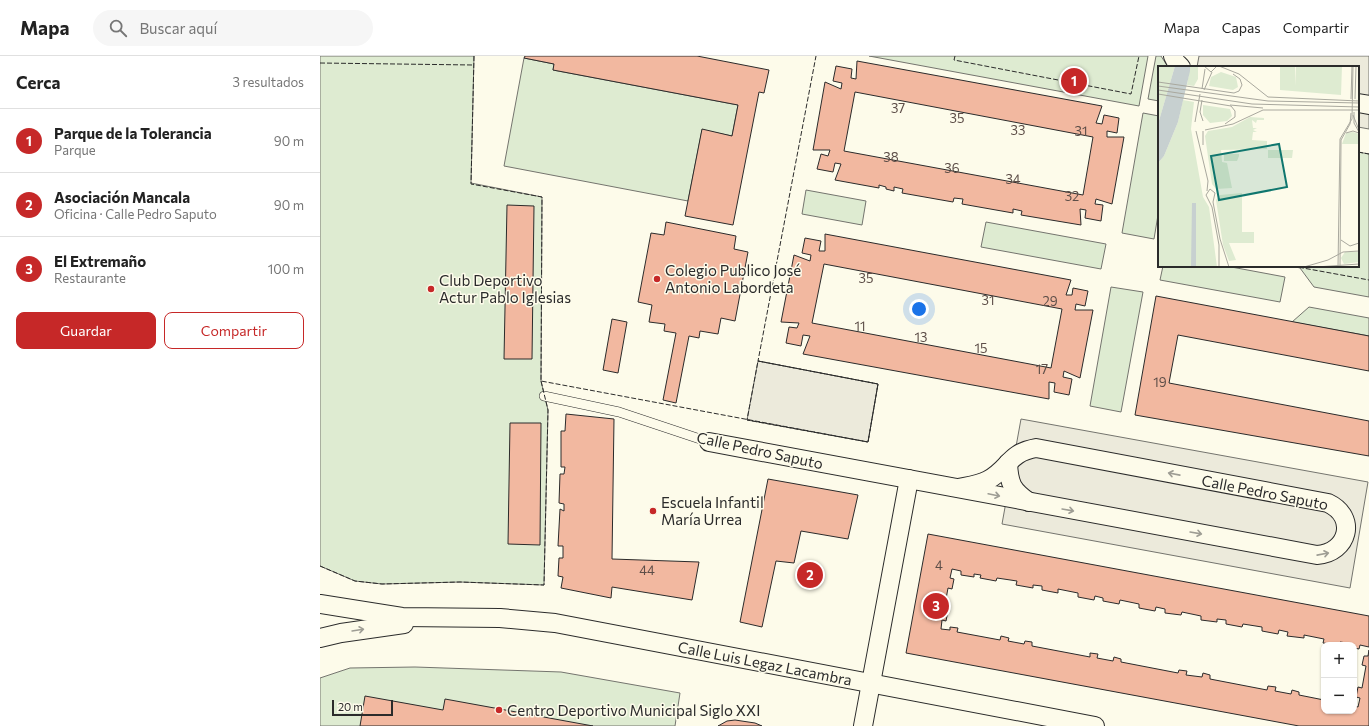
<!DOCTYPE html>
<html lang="es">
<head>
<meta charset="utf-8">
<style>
  body { margin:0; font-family:Commissioner,sans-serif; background:#f6f6f6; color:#222 }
  .controls { position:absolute; right:12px; bottom:12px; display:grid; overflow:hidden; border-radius:8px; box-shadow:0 1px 3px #0004 }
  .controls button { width:36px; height:36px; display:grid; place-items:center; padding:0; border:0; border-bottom:1px solid #e0e0e0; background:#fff; color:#222; font:20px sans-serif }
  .scale { position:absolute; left:12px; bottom:10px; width:61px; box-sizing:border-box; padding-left:4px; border:2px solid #2b2b2b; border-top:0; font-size:11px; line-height:14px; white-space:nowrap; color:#2b2b2b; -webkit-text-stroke:3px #fdfbea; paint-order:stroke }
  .you { position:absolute; left:599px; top:253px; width:14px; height:14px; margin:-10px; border:3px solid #fff; border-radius:50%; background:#1a73e8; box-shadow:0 0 0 6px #1a73e833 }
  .badge { display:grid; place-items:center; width:26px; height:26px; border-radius:50%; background:#c62828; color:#fff; font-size:13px; font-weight:700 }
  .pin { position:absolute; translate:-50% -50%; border:2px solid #fff; box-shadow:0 1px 4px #0006 }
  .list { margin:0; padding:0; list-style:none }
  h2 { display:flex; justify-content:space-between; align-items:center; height:52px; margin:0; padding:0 16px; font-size:17px }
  h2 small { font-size:13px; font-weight:400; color:#767676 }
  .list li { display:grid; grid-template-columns:26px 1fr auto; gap:12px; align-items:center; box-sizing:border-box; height:64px; padding:0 16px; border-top:1px solid #e0e0e0 }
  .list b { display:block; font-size:15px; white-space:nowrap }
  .list p { margin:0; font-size:13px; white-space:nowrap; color:#767676 }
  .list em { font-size:13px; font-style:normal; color:#767676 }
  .actions { display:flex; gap:8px; padding:12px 16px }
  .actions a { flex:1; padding:9px 0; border:1px solid #c62828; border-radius:8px; text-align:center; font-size:14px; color:#c62828 }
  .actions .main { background:#c62828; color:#fff }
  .icon { flex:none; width:22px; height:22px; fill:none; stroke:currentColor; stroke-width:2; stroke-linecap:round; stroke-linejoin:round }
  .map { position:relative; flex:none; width:1049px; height:670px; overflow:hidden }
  header { display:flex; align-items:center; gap:24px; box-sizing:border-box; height:56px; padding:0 20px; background:#fff; border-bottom:1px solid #e0e0e0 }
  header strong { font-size:19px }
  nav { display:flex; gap:22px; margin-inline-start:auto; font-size:14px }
  .search { width:280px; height:36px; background:#f6f6f6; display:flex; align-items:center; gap:10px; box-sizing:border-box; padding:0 14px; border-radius:22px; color:#767676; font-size:15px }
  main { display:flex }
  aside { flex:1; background:#fff }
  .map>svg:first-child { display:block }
  .green { fill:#deebd1; stroke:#74746e }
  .parking { fill:#eceadb; stroke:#74746e }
  .building { fill:#f2b8a0; stroke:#2b2b2b; fill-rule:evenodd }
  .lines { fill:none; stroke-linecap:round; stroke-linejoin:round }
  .service-casing { stroke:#2b2b2b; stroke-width:10 }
  .minor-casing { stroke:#2b2b2b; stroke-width:20 }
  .service { stroke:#fdfbea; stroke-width:9 }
  .minor { stroke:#fdfbea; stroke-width:18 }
  .fence { stroke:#2b2b2b; stroke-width:1; stroke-dasharray:5 2; stroke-linecap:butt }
  .oneway { stroke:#9e9d94 }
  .poi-dot { fill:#c62828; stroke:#fdfbea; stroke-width:1.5 }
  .labels { text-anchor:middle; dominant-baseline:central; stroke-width:3; stroke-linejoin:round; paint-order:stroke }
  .number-label { font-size:13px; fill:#5d4e48 }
  .poi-label { font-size:15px; fill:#2b2b2b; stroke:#fdfbea; text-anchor:start }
  .street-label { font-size:15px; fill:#2b2b2b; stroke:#fdfbea }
  .inset-road { fill:none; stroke:#a9a89e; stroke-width:1 }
  .view { fill:#0f766e; fill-opacity:0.15; stroke:#0f766e; stroke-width:2 }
  .inset-edge { fill:none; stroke:#2b2b2b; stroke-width:2 }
</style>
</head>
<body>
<header>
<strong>Mapa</strong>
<div class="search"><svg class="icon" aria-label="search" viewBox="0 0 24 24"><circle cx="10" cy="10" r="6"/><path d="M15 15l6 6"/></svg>Buscar aquí</div>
<nav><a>Mapa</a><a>Capas</a><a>Compartir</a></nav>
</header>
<main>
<aside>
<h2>Cerca<small>3 resultados</small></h2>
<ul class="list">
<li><span class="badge">1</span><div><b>Parque de la Tolerancia</b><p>Parque</p></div><em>90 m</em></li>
<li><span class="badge">2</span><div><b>Asociación Mancala</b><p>Oficina · Calle Pedro Saputo</p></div><em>90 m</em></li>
<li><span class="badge">3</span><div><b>El Extremaño</b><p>Restaurante</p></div><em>100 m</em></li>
</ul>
<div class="actions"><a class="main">Guardar</a><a>Compartir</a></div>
</aside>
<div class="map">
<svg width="1049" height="670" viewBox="0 0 1049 670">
  <rect width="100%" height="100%" fill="#fdfbea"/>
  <g class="green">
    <polygon points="0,0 154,0 151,127 222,141 221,325 228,354 224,529 140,526 62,528 35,525 0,510"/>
    <polygon points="549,0 828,0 819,50"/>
    <polygon points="836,0 841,0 848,11 839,11 839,45 828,43"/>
    <polygon points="204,2 234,8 233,14 418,49 412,80 382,74 368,145 184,110"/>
    <polygon points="823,57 839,60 839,153 834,183 802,177"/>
    <polygon points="1038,96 1049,98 1049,241 994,231 980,212 972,210 1038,210"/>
    <polygon points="486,134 546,145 542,169 482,158"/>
    <polygon points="666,166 786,188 781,213 661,191"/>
    <polygon points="843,210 906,210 965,221 960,246 840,224"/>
    <polygon points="791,231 823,236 801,356 770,350"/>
    <polygon points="989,251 1049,262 1049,280 972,266"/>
    <polygon points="95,611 241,616 360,637 355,670 0,670 0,622 30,612"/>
  </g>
  <g class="parking">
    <polygon points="879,0 1049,0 1049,73 1038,71 1038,11 877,11"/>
    <polygon points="438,305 558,328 548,386 427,364"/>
    <polygon points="701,363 1048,426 1030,532 682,468"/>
  </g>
  <g class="building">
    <polygon points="205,0 377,0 449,14 444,37 439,36 413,169 365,160 382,73 412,80 418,49 233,14 234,8 204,2"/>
    <path d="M537 5 782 50 776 67 782 68 784 59 799 62 797 77 787 75V81H804L792 148 776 143 775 148 783 149 781 165 765 162 766 154 760 153 761 169 701 159 702 155 693 153V157L642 148 643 143 634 142 633 146 582 137 583 133 574 131V135L566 133V131L559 129V132L515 124 521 108 515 107 513 116 497 113 501 98 508 100 510 94H493L505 26 521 33 522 27 513 25 516 10 532 13 531 22 536 23ZM535 36 773 81 763 139 524 95Z"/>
    <polygon points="187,149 214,150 212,303 184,303"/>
    <polygon points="346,166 416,180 414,193 428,196 415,265 401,262 398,278 380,275 379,282 369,280 356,347 343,344 356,277 344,275 345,268 329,266 332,249 318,246 331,177 344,179"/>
    <path d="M505 178 751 224 746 239H752L753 232 768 235 765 250 756 248 755 254H773L760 322 744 315 743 321 752 323 749 339 734 336 735 327 729 326V343L483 298 490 280 483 279 481 290 466 287 469 271 477 272 479 267 461 266 474 199 490 205 491 199 482 197 485 182 501 185 499 195H505ZM504 208 742 253 731 312 492 267Z"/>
    <polygon points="836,240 1049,280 1049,315 858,279 849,327 1049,365 1049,400 815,359"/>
    <polygon points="292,263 307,266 298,317 283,314"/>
    <polygon points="246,358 294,363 292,503 379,506 372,544 292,531 291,542 241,532 243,521 238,520 239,502 243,502 243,490 238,490 240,453 244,455 244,448 239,447 240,418 244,418 245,411 241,411 241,375 245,375"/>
    <polygon points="190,367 221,367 220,489 188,488"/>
    <polygon points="448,423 538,439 528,483 481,475 474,507 456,505 442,571 420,566"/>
    <polygon points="608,478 1049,560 1049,591 1040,589 1039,593 1034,592 1034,589 1027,589 1027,587 1020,586 1020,589 1003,587 1004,583 984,579 984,582 967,580 968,576 959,574 958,578 942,575 942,571 923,568 922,571 906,568 906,564 897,563 897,566 881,564 881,560 862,556 861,559 845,557 845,553 836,551 835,555 819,552 819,548 800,544 799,548 783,545 783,542 775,540 774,544 758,541 758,537 738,533 738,537 722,534 722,530 713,529 713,532 696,529 697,525 677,522 676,525 660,522 661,519 654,518 654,521 641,519 641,515 632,513 630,522 634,523 632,533 628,532 624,554 628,555 626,565 622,564 621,573 630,574 630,571 638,572 637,576 680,584 681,580 689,582 688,585 704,588 705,585 712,586 712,590 770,601 770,597 778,598 777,602 793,605 794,601 801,603 801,606 858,617 859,614 867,615 866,619 882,621 883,617 890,619 890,623 947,634 948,630 956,631 955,635 971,638 972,634 979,636 979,639 1004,644 1004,655 1034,655 1034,650 1038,651 1040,642 1036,641 1038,631 1042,632 1046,610 1042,609 1044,600 1048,600 1049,594 1049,670 979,670 586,597"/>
    <polygon points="45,640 123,654 125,643 273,670 40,670"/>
    <polygon points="415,664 435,667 442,670 398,670 407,665"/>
  </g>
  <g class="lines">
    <g class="service-casing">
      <polyline id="service" points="224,340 299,356 389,386"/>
    </g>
    <g class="minor-casing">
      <g id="minor">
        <polyline points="853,0 856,6 861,11"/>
        <polyline points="1038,47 1049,49"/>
        <path d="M389 386 997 499C1028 497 1038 461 1008 447L716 392C688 397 690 412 668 424 659 429 648 430 638 432"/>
        <path d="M688 407C689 428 692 434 709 446"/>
        <polyline points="0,548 82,561 180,562 235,567 775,670"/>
        <polyline points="0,582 21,577 84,568"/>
        <polyline points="543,670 589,423"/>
      </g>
    </g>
    <use href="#service" class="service"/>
    <use href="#minor" class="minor"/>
    <g class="fence">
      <polyline points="154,0 151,128 222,141 221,325 548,386 558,328 438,305 496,0"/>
      <polyline points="635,0 634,4 811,38 819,0"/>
      <polyline points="0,7 153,9 153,10"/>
      <polyline points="1038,96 1049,98"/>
      <polyline points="972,210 1049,224"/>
      <polygon points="438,305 558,328 548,386 427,364"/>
      <polyline points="0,510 35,525 62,528 140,526 224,529 228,354 221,325"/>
    </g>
  </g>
  <defs><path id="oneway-shaft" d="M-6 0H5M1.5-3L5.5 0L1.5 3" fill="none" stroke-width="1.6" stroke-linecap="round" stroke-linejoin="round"/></defs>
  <g class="oneway">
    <use href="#oneway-shaft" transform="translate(854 418) rotate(-169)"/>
    <use href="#oneway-shaft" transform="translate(674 439) rotate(12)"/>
    <use href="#oneway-shaft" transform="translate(748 454) rotate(10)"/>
    <use href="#oneway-shaft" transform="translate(876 477) rotate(10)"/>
    <use href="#oneway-shaft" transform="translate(1003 498) rotate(-11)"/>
    <use href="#oneway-shaft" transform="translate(38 574) rotate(-9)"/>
  </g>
  <g class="poi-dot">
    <circle cx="337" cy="223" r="4"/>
    <circle cx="111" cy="233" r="4"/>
    <circle cx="333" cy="455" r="4"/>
    <circle cx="179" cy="654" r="4"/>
  </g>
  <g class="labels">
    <g class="number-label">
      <text x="578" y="52">37</text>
      <text x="637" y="62">35</text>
      <text x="698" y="74">33</text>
      <text x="761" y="75">31</text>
      <text x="571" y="101">38</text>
      <text x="632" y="112">36</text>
      <text x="693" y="123">34</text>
      <text x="752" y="140">32</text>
      <text x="546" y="222">35</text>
      <text x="668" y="244">31</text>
      <text x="730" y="245">29</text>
      <text x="540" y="270">11</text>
      <text x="601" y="281">13</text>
      <text x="661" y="292">15</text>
      <text x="722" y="313">17</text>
      <text x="840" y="326">19</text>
      <text x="619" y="509">4</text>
      <text x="327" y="514">44</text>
    </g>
    <g class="poi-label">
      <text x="345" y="214">Colegio Publico José<tspan x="345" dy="17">Antonio Labordeta</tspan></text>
      <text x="119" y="224">Club Deportivo<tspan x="119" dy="17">Actur Pablo Iglesias</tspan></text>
      <text x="341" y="446">Escuela Infantil<tspan x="341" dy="17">María Urrea</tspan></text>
      <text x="187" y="654">Centro Deportivo Municipal Siglo XXI</text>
    </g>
    <g class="street-label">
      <text transform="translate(440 394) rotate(12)">Calle Pedro Saputo</text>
      <text transform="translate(945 436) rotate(11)">Calle Pedro Saputo</text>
      <text transform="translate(445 607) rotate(11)">Calle Luis Legaz Lacambra</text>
    </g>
  </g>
  <g transform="translate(838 10)">
    <rect width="201" height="201" fill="#fdfbea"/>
    <path d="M0 0H17L0 58ZM32 0H40V13L36 20 29 19ZM122 0H137V20L138 0H184L183 29 122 24ZM63 6 78 11 80 21 75 24 51 20 53 11ZM25 34 36 36 33 63 45 131 51 141 59 201H0V97L6 90 20 56ZM45 39 72 43 74 50 69 55 52 57 45 49ZM92 51 106 52V54H99L98 57 94 54 95 62H99L95 64 99 66H95L94 74 109 75V83L63 84 64 96 69 97 74 122 58 123 54 118 47 70 50 65 74 61ZM195 66 201 68V78H184L188 67ZM110 84H135L134 92H110ZM66 88H81V90L79 95H66ZM84 127V166H96V177H71L78 194 71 195 65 179 58 134 62 129ZM187 186H200L201 196 186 198 183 192Z" fill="#deebd1"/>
    <path d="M17 0H32V5L20 56 6 90 0 97V58ZM34 137H38V201H33Z" fill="#c7d0d0"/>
    <path class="inset-road" d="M46 0 53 6 59 0M61 0 81 8 110 31 201 35M0 16 76 27 81 25 84 19 82 13 75 8M0 20 110 35 201 37M44 23 47 3M0 24 94 38 201 41M46 24 54 6M0 28 73 40 77 45V51L67 58M193 33 194 0M197 33 198 0M44 34 42 46 45 55M72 39 105 42M196 46V57L201 66M195 49 201 64M37 56 42 28M47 64 75 58 105 44H201M38 65 50 115 49 125M188 67 195 65 201 67M45 79V65M183 174 192 180 201 177M61 201V179L54 141 48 129 52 123 57 127 55 136 62 173 71 201M146 201 170 194 185 186 201 185M158 201 201 198M180 201 182 73 194 53 195 0M182 201 183 74 192 58 193 47"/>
    <path class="view" d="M121 78 129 121 61 134 53 90Z"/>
    <rect width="201" height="201" class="inset-edge"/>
  </g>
</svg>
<div class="controls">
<button>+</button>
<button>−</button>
</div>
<div class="scale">20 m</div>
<div class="you"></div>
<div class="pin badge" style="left:754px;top:25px">1</div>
<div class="pin badge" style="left:490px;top:519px">2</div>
<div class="pin badge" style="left:616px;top:550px">3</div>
</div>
</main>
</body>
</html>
